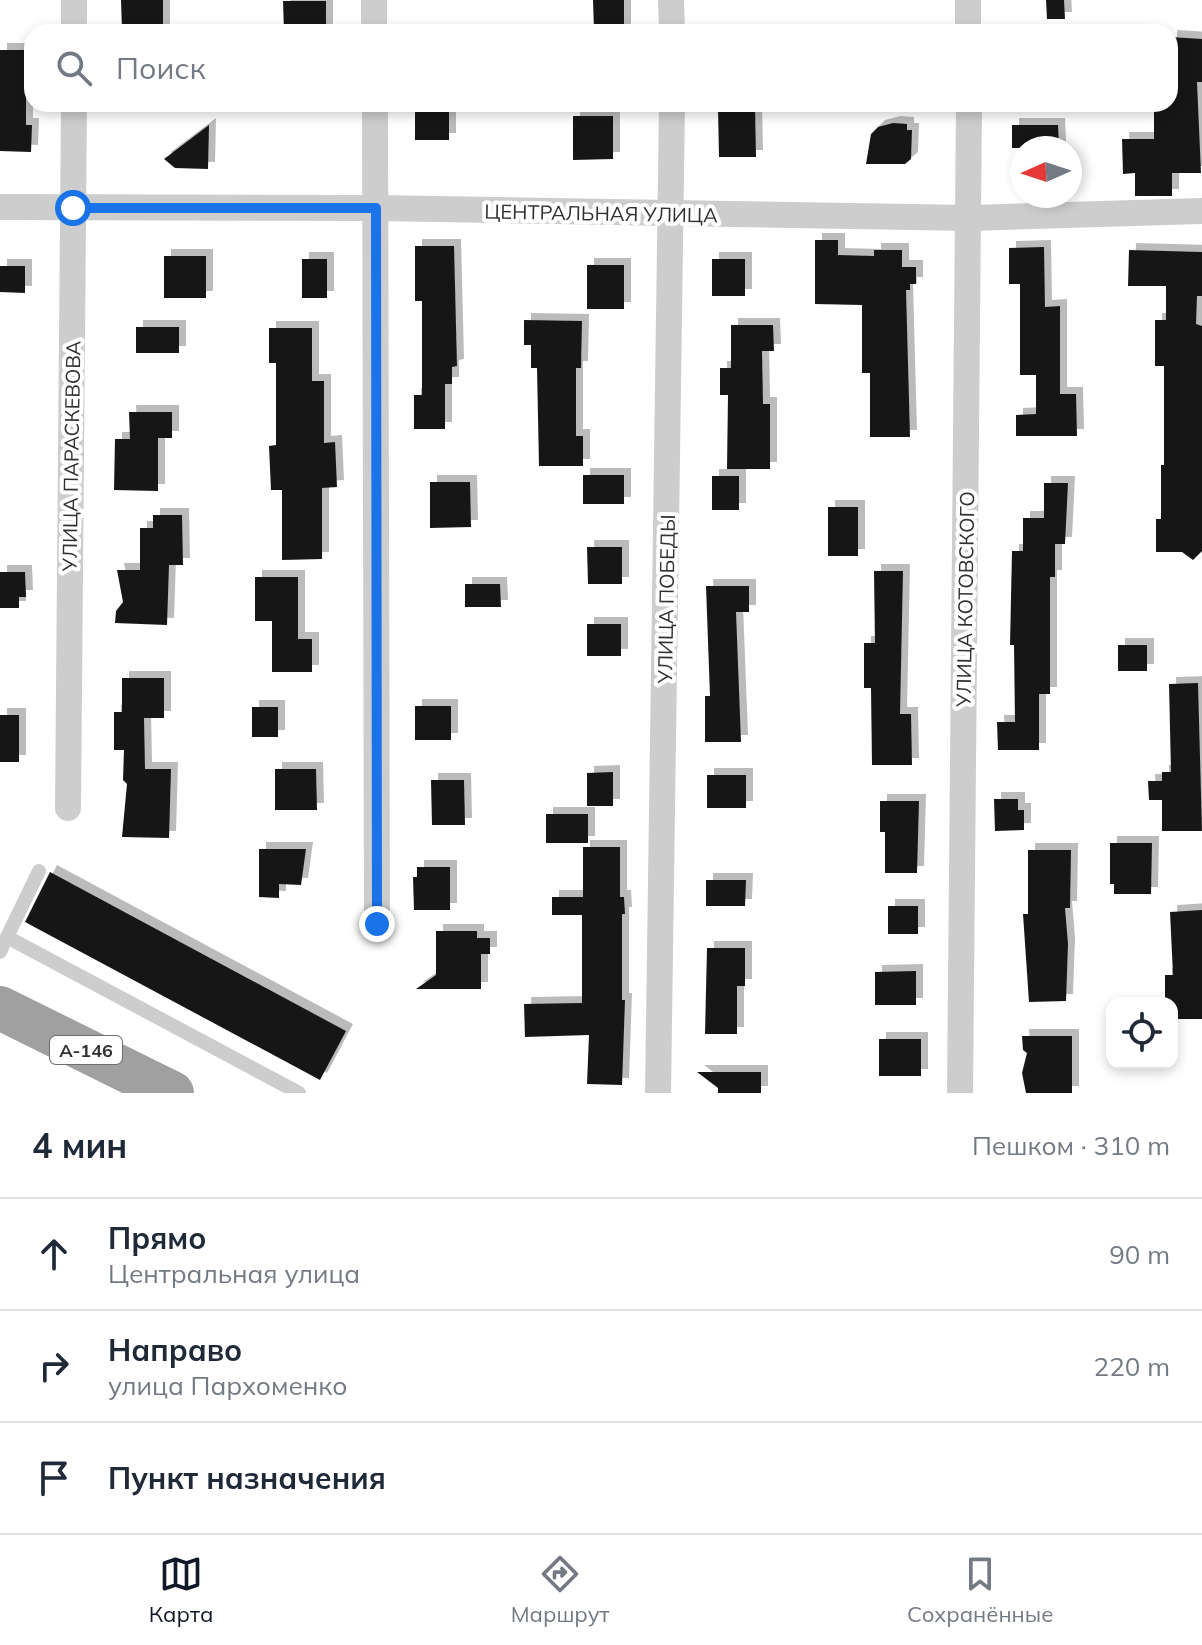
<!DOCTYPE html>
<html lang="ru">
<head>
<meta charset="utf-8">
<style>
  body { margin:0; font-family:Mulish,sans-serif; background:#f2f2f3; color:#1f2937 }
  .controls { position:absolute; right:24px; bottom:24px; display:grid; overflow:hidden; border-radius:16px; box-shadow:0 4px 12px #0003 }
  .controls button { width:72px; height:72px; display:grid; place-items:center; padding:0; border:0; border-bottom:2px solid #e0e1e3; background:#fff; color:#1f2937; font:40px sans-serif }
  .compass { position:absolute; left:1010px; top:136px; width:72px; height:72px; border-radius:50%; background:#fff; box-shadow:0 4px 12px #0003; rotate:267deg }
  .stop { position:absolute; width:24px; height:24px; margin:-18px; border:6px solid #1a73e8; border-radius:50%; background:#fff }
  .stop.end { background:#1a73e8; border-color:#fff; box-shadow:0 2px 8px #0008 }
  .list { margin:0; padding:0; list-style:none }
  h2 { display:flex; justify-content:space-between; align-items:center; height:104px; margin:0; padding:0 32px; font-size:34px }
  h2 small { font-size:26px; font-weight:400; color:#747a83 }
  .list li { display:grid; grid-template-columns:52px 1fr auto; gap:24px; align-items:center; box-sizing:border-box; height:112px; padding:0 32px; border-top:2px solid #e0e1e3 }
  .list b { display:block; font-size:30px; white-space:nowrap }
  .list p { margin:0; font-size:26px; white-space:nowrap; color:#747a83 }
  .list em { font-size:26px; font-style:normal; color:#747a83 }
  .icon { flex:none; width:44px; height:44px; fill:none; stroke:currentColor; stroke-width:2; stroke-linecap:round; stroke-linejoin:round }
  .map { position:relative; flex:none; width:1202px; height:1093px; overflow:hidden }
  .search { position:absolute; background:#fff; box-shadow:0 4px 12px #0003; left:24px; right:24px; top:24px; height:88px; display:flex; align-items:center; gap:20px; box-sizing:border-box; padding:0 28px; border-radius:24px; color:#747a83; font-size:30px }
  .sheet { height:440px; background:#fff }
  nav { display:flex; justify-content:space-around; align-items:center; box-sizing:border-box; height:112px; border-top:2px solid #e0e1e3; background:#fff; font-size:22px; color:#747a83 }
  nav a { display:grid; justify-items:center; gap:4px }
  nav .on { color:#111827 }
  .map>svg:first-child { display:block }
  .building { fill:#171717; filter:url(#shadow) }
  .lines { fill:none; stroke-linecap:round; stroke-linejoin:round }
  .service { stroke:#cdcdcd; stroke-width:14 }
  .minor { stroke:#cdcdcd; stroke-width:26 }
  .trunk { stroke:#a0a0a0; stroke-width:44 }
  .route { stroke:#1a73e8; stroke-width:10 }
  .labels { text-anchor:middle; dominant-baseline:central; stroke-width:8; stroke-linejoin:round; paint-order:stroke }
  .shield { fill:#fff; stroke:#6e6e6e; stroke-width:2 }
  .shield-label { font-size:18px; font-weight:bold; fill:#303030 }
  .street-label { font-size:20px; fill:#303030; stroke:#fff }
</style>
</head>
<body>
<div class="map">
<svg width="1202" height="1093" viewBox="0 0 1202 1093">
  <defs>
    <filter id="shadow"><feDropShadow dx="7" dy="-7" stdDeviation="0" flood-color="#0004"/></filter>
  </defs>
  <rect width="100%" height="100%" fill="#fff"/>
  <g class="building">
    <polygon points="121,0 163,0 163,32 122,32"/>
    <polygon points="593,0 624,0 624,32 594,32"/>
    <polygon points="1046,0 1064,0 1065,19 1047,19"/>
    <polygon points="283,1 326,1 326,32 284,32"/>
    <polygon points="1170,37 1202,39 1202,82 1197,82 1201,173 1172,173 1172,196 1135,196 1135,173 1123,174 1122,139 1154,139 1154,104 1170,104"/>
    <polygon points="0,50 26,50 26,125 32,125 31,152 0,151"/>
    <rect x="415" y="104" width="34" height="36"/>
    <polygon points="718,107 755,107 756,157 719,157"/>
    <polygon points="573,116 613,116 613,159 573,160"/>
    <polygon points="893,123 907,124 907,130 912,130 911,159 905,164 866,164 871,134 878,127"/>
    <polygon points="209,125 208,169 175,168 164,159"/>
    <polygon points="1012,125 1058,125 1059,148 1012,148"/>
    <polygon points="815,240 838,240 838,255 874,256 874,250 902,250 902,267 916,267 916,284 910,284 910,290 906,290 910,437 870,437 870,373 862,373 862,305 815,304"/>
    <polygon points="415,246 454,246 457,366 452,367 452,384 445,384 445,429 414,429 414,395 422,395 422,301 415,301"/>
    <polygon points="1044,247 1045,307 1060,306 1060,394 1076,394 1077,436 1016,436 1016,415 1036,414 1036,375 1020,375 1020,284 1009,284 1009,248"/>
    <polygon points="1129,250 1202,252 1202,296 1197,296 1196,324 1202,326 1202,551 1193,560 1182,552 1156,552 1156,519 1161,519 1161,465 1164,465 1164,366 1155,366 1155,320 1166,320 1166,286 1128,286"/>
    <rect x="164" y="256" width="42" height="42"/>
    <rect x="302" y="259" width="25" height="39"/>
    <rect x="712" y="259" width="33" height="37"/>
    <rect x="587" y="265" width="37" height="44"/>
    <polygon points="0,266 25,266 25,293 0,292"/>
    <polygon points="524,320 582,321 581,368 576,368 576,436 583,436 583,466 539,466 537,368 531,368 531,345 524,345"/>
    <polygon points="731,325 773,325 774,351 762,351 763,404 770,404 770,469 727,469 728,395 720,395 720,368 731,368"/>
    <rect x="136" y="327" width="43" height="26"/>
    <polygon points="269,328 312,328 312,381 324,381 324,443 335,442 337,487 322,488 322,559 282,560 282,490 271,490 269,446 276,445 276,363 269,363"/>
    <polygon points="129,412 172,412 172,438 158,438 158,491 114,490 115,439 130,439"/>
    <rect x="583" y="475" width="41" height="29"/>
    <rect x="712" y="476" width="27" height="34"/>
    <polygon points="430,482 470,482 471,527 430,528"/>
    <polygon points="1044,483 1068,483 1065,544 1055,544 1055,577 1050,577 1050,694 1039,694 1039,750 998,750 997,722 1015,722 1014,645 1010,645 1012,551 1023,551 1023,518 1044,518"/>
    <rect x="828" y="507" width="30" height="49"/>
    <polygon points="153,515 182,515 183,565 169,565 167,625 115,623 116,611 123,602 117,570 140,570 140,528 153,528"/>
    <polygon points="587,547 622,547 622,584 588,584"/>
    <polygon points="874,571 903,571 900,714 911,714 912,765 872,765 871,688 864,688 864,643 875,643"/>
    <polygon points="0,572 25,572 26,597 19,597 19,608 0,608"/>
    <polygon points="255,577 298,577 298,639 312,639 312,672 272,672 272,621 255,621"/>
    <polygon points="465,584 500,584 501,607 465,607"/>
    <polygon points="706,586 749,586 749,612 736,612 741,742 705,742 705,696 710,696"/>
    <rect x="587" y="624" width="34" height="32"/>
    <rect x="1118" y="645" width="29" height="26"/>
    <polygon points="122,678 164,678 164,718 144,718 145,769 171,769 169,838 122,837 127,784 123,780 124,750 114,750 114,712 122,712"/>
    <polygon points="1198,683 1202,831 1162,831 1162,800 1149,800 1148,781 1162,781 1162,772 1171,772 1169,684"/>
    <rect x="415" y="706" width="36" height="34"/>
    <rect x="252" y="707" width="26" height="30"/>
    <rect x="0" y="715" width="19" height="47"/>
    <polygon points="275,769 316,769 317,810 275,810"/>
    <polygon points="613,772 613,806 587,806 587,773"/>
    <rect x="707" y="775" width="39" height="33"/>
    <polygon points="431,780 464,780 465,825 432,825"/>
    <polygon points="994,799 1018,799 1018,810 1024,810 1024,830 995,831"/>
    <polygon points="880,801 919,801 917,873 885,873 885,832 880,832"/>
    <rect x="546" y="814" width="42" height="29"/>
    <polygon points="1110,843 1152,843 1151,894 1114,894 1114,884 1110,884"/>
    <polygon points="583,847 620,847 620,897 624,897 625,914 622,914 622,1000 625,1000 622,1085 587,1084 589,1035 525,1037 524,1004 582,1003 582,915 552,915 552,897 583,897"/>
    <polygon points="259,849 306,849 301,885 279,884 279,898 259,897"/>
    <polygon points="1028,850 1071,850 1070,908 1065,908 1068,944 1066,1001 1029,1002 1023,914 1028,914"/>
    <polygon points="417,867 450,867 450,910 414,910 413,877 417,877"/>
    <polygon points="50,872 346,1031 320,1080 25,922"/>
    <polygon points="706,880 746,880 745,906 706,906"/>
    <rect x="888" y="906" width="30" height="28"/>
    <polygon points="1202,910 1202,1019 1172,1019 1172,1003 1165,1003 1165,975 1173,975 1170,912"/>
    <polygon points="436,931 477,931 477,938 490,938 490,954 481,954 481,989 416,989 436,975"/>
    <polygon points="707,948 745,948 745,986 737,986 737,1034 705,1034"/>
    <polygon points="916,971 916,1005 875,1005 875,972"/>
    <polygon points="1022,1036 1072,1036 1072,1093 1026,1093 1022,1073 1027,1053 1023,1050"/>
    <rect x="879" y="1039" width="42" height="37"/>
    <polygon points="697,1072 761,1072 761,1093 718,1093 718,1088"/>
  </g>
  <g class="lines">
    <g class="service">
      <polyline points="7,937 39,871"/>
      <polyline points="0,952 7,937 299,1093"/>
    </g>
    <g class="minor">
      <polyline points="374,0 374,32"/>
      <polyline points="671,0 672,32"/>
      <polyline points="968,0 968,32"/>
      <polyline points="74,32 74,0"/>
      <polyline points="375,104 377,924"/>
      <polyline points="0,207 376,208 970,218 1202,211"/>
      <polyline points="68,808 74,104"/>
      <polyline points="658,1093 672,104"/>
      <polyline points="960,1093 969,104"/>
    </g>
    <polyline class="trunk" points="0,1008 172,1093"/>
  </g>
  <g class="lines">
    <polyline class="route" points="73,208 376,208 377,924"/>
  </g>
  <g class="labels">
    <rect class="shield" x="50" y="1036" width="72" height="28" rx="6"/>
    <g class="shield-label">
      <text x="86" y="1050">А-146</text>
    </g>
    <g class="street-label">
      <text transform="translate(601 213) rotate(1)">ЦЕНТРАЛЬНАЯ УЛИЦА</text>
      <text transform="translate(71 456) rotate(-89)">УЛИЦА ПАРАСКЕВОВА</text>
      <text transform="translate(666 599) rotate(-89)">УЛИЦА ПОБЕДЫ</text>
      <text transform="translate(965 599) rotate(-89)">УЛИЦА КОТОВСКОГО</text>
    </g>
  </g>
</svg>
<div class="controls">
<button><svg class="icon" aria-label="locate" viewBox="0 0 24 24"><circle cx="12" cy="12" r="6"/><path d="M12 2v4M12 18v4M2 12h4M18 12h4"/></svg></button>
</div>
<svg class="compass" viewBox="-18 -18 36 36"><path d="M0-13l5 13h-10z" fill="#e53935"/><path d="M0 13l5-13h-10z" fill="#747a83"/></svg>
<div class="stop" style="left:73px;top:208px"></div>
<div class="stop end" style="left:377px;top:924px"></div>
<div class="search"><svg class="icon" aria-label="search" viewBox="0 0 24 24"><circle cx="10" cy="10" r="6"/><path d="M15 15l6 6"/></svg>Поиск</div>
</div>
<section class="sheet">
<h2>4 мин<small>Пешком · 310 m</small></h2>
<ul class="list">
<li><svg class="icon" aria-label="ahead" viewBox="0 0 24 24"><path d="M12 20V5M6 11l6-6 6 6"/></svg><div><b>Прямо</b><p>Центральная улица</p></div><em>90 m</em></li>
<li><svg class="icon" aria-label="right" viewBox="0 0 24 24"><path d="M7 20v-9h11M14 6l5 5-5 5"/></svg><div><b>Направо</b><p>улица Пархоменко</p></div><em>220 m</em></li>
<li><svg class="icon" aria-label="arrive" viewBox="0 0 24 24"><path d="M6 21V4h12l-3 4 3 4H6"/></svg><div><b>Пункт назначения</b></div></li>
</ul>
</section>
<nav>
<a class="on"><svg class="icon" aria-label="map" viewBox="0 0 24 24"><path d="M3 6l6-2 6 2 6-2v14l-6 2-6-2-6 2zM9 4v14M15 6v14"/></svg>Карта</a>
<a><svg class="icon" aria-label="directions" viewBox="0 0 24 24"><path d="M12 3l9 9-9 9-9-9zM9 14v-3h6M13 9l2 2-2 2"/></svg>Маршрут</a>
<a><svg class="icon" aria-label="saved" viewBox="0 0 24 24"><path d="M7 4h10v16l-5-4-5 4z"/></svg>Сохранённые</a>
</nav>
</body>
</html>
